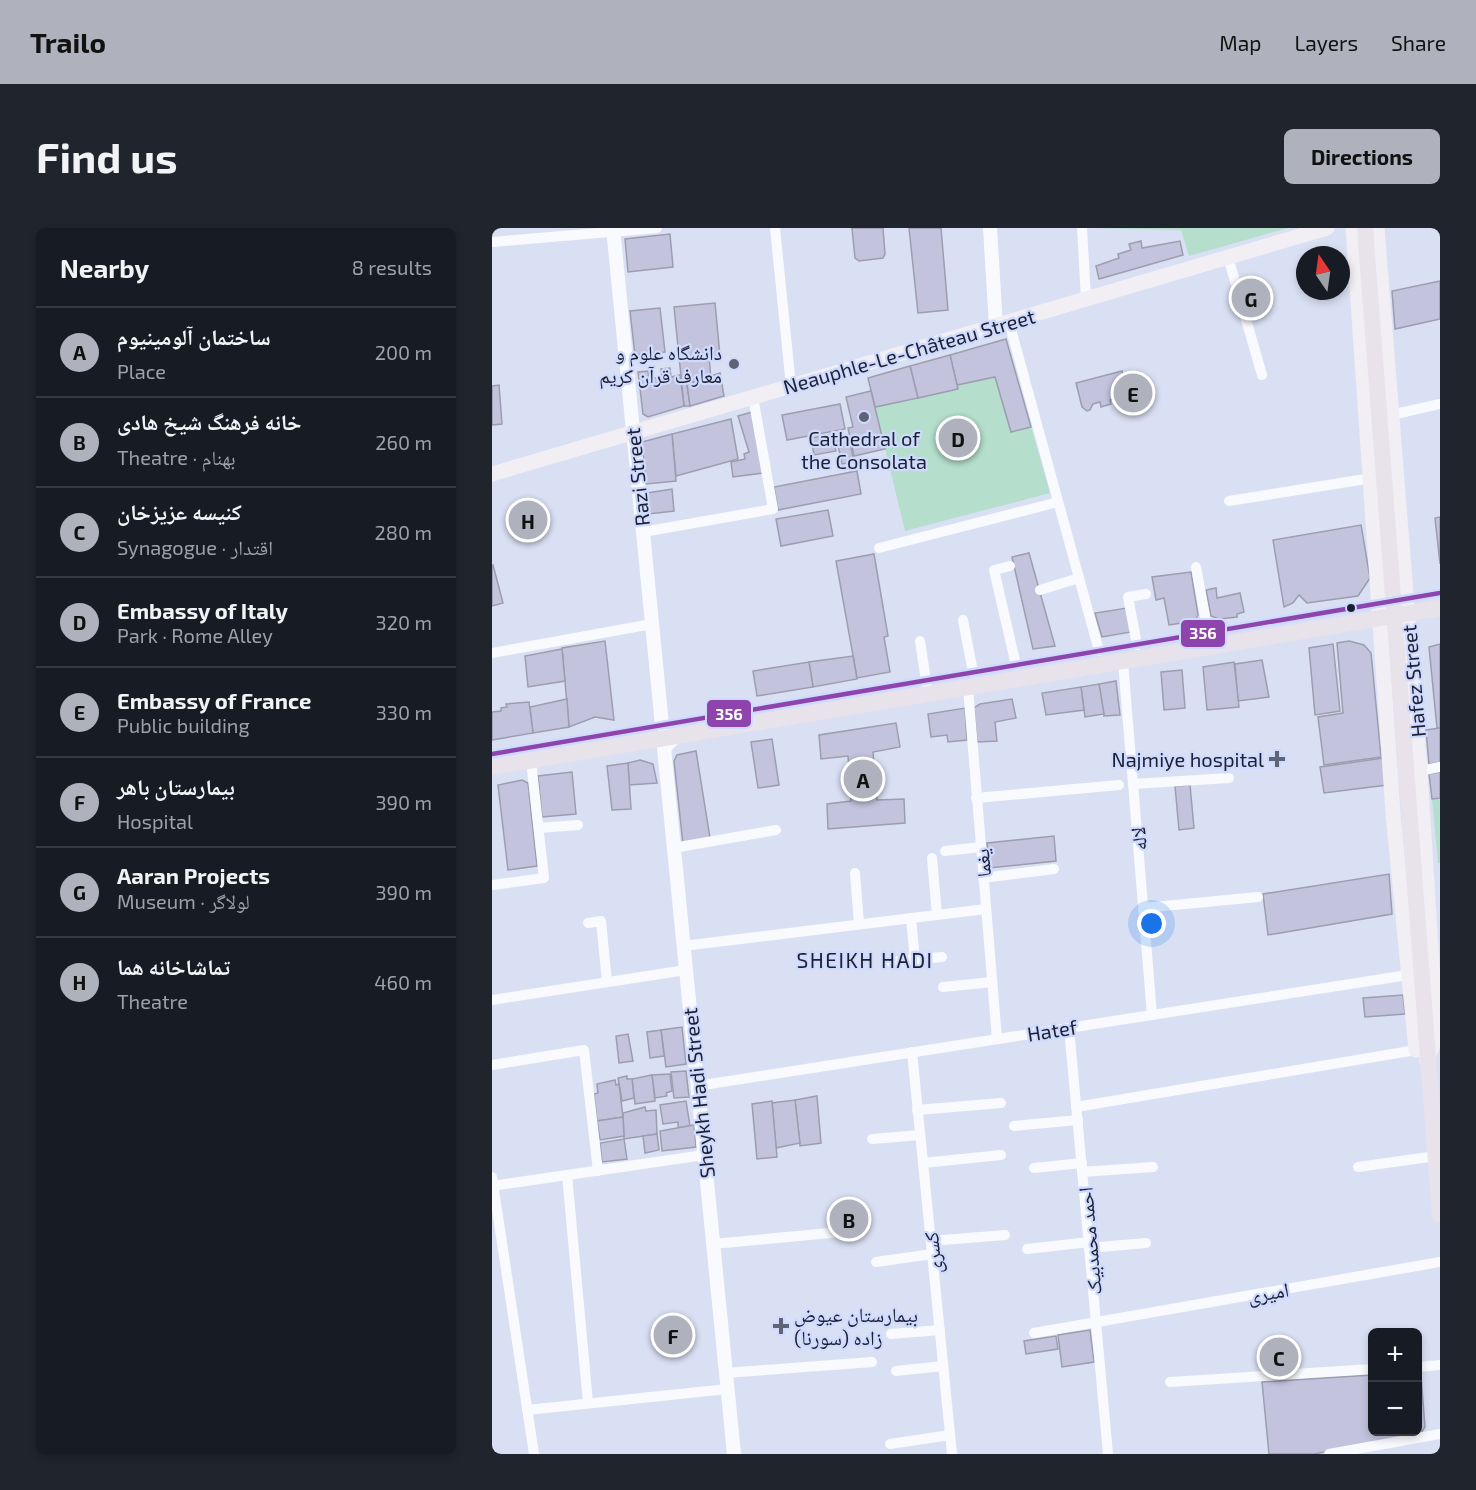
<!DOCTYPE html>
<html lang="en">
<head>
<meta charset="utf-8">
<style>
  body { margin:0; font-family:"Exo 2","Noto Naskh Arabic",sans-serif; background:#20242c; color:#f1f3f6 }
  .controls { position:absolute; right:18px; bottom:18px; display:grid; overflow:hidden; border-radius:9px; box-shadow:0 3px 9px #0003 }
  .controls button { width:54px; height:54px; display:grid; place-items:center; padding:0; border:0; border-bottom:2px solid #363941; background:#171b24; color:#f1f3f6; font:30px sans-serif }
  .compass { position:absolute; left:804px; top:18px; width:54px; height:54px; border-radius:50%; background:#171b24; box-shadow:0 3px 9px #0003; rotate:347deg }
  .you { position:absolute; left:660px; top:696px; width:21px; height:21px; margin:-15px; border:4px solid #fff; border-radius:50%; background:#1a73e8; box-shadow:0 0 0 9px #1a73e833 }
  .badge { display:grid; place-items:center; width:39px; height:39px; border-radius:50%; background:#afb2bc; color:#111; font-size:20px; font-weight:700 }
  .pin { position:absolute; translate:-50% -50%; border:3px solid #fff; box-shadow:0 2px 6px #0006 }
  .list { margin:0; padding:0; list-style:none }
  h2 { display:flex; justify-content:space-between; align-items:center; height:78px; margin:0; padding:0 24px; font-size:26px }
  h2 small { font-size:20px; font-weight:400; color:#9ea1a6 }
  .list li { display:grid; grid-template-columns:39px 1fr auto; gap:18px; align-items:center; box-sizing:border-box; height:90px; padding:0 24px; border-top:2px solid #363941 }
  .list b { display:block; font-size:22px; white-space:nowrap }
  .list p { margin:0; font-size:20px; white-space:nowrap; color:#9ea1a6 }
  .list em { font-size:20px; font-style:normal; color:#9ea1a6 }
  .map { position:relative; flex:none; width:948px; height:1226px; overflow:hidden; border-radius:9px }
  header { display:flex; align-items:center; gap:36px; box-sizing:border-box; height:84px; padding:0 30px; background:#afb2bc; color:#111 }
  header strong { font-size:28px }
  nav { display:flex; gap:33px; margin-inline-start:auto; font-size:21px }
  .intro { display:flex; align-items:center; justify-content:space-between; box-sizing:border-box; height:144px; padding:0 36px }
  h1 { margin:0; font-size:42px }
  .button { padding:15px 27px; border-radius:9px; background:#afb2bc; color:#111; font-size:21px; font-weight:700 }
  main { display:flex; gap:36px; padding:0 36px }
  aside { flex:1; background:#171b24; border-radius:9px; box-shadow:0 3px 9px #0003 }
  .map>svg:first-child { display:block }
  .green { fill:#b5decc }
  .building { fill:#c4c3de; stroke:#9c9daf; stroke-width:1.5 }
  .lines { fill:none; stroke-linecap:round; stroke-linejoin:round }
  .minor { stroke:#f9fafd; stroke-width:10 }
  .tertiary { stroke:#f9fafd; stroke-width:14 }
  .secondary { stroke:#f1eef4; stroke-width:15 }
  .primary { stroke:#e8e2eb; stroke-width:16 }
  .bus-1-casing { stroke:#cfdaff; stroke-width:9 }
  .bus-1 { stroke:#8e44ad; stroke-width:4.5 }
  .poi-dot { fill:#5e6375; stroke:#cfdaff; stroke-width:2 }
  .bus-dot { fill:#1c2031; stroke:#cfdaff; stroke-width:2 }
  .labels { text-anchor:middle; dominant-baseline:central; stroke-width:4.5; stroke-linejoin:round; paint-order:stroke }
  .street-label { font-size:20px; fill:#1c2031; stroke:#cfdaff }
  .poi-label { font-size:20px; fill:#1c2031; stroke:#cfdaff; text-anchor:end }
  .neighbourhood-label { font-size:21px; letter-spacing:1.5px; fill:#1c2031; stroke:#cfdaff }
  .line-badge { stroke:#cfdaff; stroke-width:2 }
  .badge-label { font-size:16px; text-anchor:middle; font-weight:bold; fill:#fff }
</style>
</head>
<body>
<header>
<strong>Trailo</strong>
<nav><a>Map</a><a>Layers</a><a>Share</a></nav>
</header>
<div class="intro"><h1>Find us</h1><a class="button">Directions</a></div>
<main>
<aside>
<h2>Nearby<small>8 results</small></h2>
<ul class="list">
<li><span class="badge">A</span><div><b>ساختمان آلومینیوم</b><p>Place</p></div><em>200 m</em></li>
<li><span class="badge">B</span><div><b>خانه فرهنگ شیخ هادی</b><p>Theatre · بهنام</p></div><em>260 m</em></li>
<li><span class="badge">C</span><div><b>کنیسه عزیزخان</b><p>Synagogue · اقتدار</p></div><em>280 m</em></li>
<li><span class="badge">D</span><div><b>Embassy of Italy</b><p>Park · Rome Alley</p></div><em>320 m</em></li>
<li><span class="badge">E</span><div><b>Embassy of France</b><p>Public building</p></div><em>330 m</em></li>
<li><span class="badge">F</span><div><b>بیمارستان باهر</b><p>Hospital</p></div><em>390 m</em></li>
<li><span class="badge">G</span><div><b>Aaran Projects</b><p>Museum · لولاگر</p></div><em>390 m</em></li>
<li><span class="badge">H</span><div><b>تماشاخانه هما</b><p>Theatre</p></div><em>460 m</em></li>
</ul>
</aside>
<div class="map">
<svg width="948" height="1226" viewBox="0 0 948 1226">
  <rect width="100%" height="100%" fill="#dae0f4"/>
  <g class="green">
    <polygon points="598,0 796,0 697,28 689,2"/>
    <polygon points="514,111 558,265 413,303 376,150"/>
    <polygon points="948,570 948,635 946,635 940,571"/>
  </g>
  <g class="building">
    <polygon points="360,0 391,0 393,26 391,30 367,33 363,30"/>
    <polygon points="417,0 449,0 456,82 426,85"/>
    <polygon points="178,6 181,39 136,44 133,11"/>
    <polygon points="649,13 650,20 688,13 691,27 607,51 604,38 627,30 626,26 639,22 637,16"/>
    <polygon points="948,53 948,91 903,101 900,63"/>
    <polygon points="223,75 228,128 217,129 219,150 195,156 198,178 192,178 182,79"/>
    <polygon points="168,80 173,124 143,127 138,83"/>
    <polygon points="514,111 539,199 519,204 503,149 465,157 458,127"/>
    <polygon points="458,127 466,161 426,170 418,138"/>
    <polygon points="418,138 426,170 383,179 376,150"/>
    <polygon points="178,140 179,149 188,147 192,178 156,189 151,186 146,144 156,143 157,151 170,149 169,141"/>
    <polygon points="630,143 636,168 634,174 630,175 625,170 618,172 619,176 609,179 608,174 601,176 598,182 595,183 590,179 584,155"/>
    <polygon points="228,145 232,168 198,178 195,156"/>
    <polygon points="7,157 10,196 0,197 0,158"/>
    <polygon points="379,163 393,221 362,228 356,200 361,199 354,169"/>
    <polygon points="348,176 353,201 295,212 290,187"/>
    <polygon points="260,184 271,245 241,249 239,234 253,231 252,226 257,224 246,188"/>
    <polygon points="239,191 246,231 184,248 180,206"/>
    <polygon points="180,206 184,253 154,256 150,214"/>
    <polygon points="340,206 344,223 322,227 319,210"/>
    <polygon points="357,210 362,234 350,236 345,212"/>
    <polygon points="365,243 369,266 286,282 282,259"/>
    <polygon points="180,261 182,283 157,286 155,265"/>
    <polygon points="336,282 341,308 289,318 284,291"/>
    <polygon points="948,289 948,336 943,290"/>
    <polygon points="869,297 878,350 866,368 815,375 807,367 801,375 792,379 781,312"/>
    <polygon points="537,325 563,418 541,421 520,329"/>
    <polygon points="382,326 396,408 392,409 398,444 365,450 344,333"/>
    <polygon points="1,337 11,375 0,378 0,338"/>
    <polygon points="699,344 706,387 703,393 677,397 672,370 664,372 660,349"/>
    <polygon points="724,360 725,370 748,365 752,384 745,386 745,389 727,391 719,388 714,362"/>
    <polygon points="635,380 639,404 610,409 603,385"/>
    <polygon points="113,413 122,492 103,489 77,499 70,420"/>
    <polygon points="857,413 872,417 879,425 889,529 832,537 826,489 851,485 845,415"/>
    <polygon points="841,416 848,483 823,487 817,420"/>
    <polygon points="948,416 948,500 945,500 937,419"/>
    <polygon points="70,421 73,453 36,459 33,428"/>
    <polygon points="361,428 365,451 321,459 317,434"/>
    <polygon points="770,432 777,469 746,473 743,436"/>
    <polygon points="317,434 321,459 265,468 261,443"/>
    <polygon points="742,434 747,479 715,482 711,439"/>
    <polygon points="690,442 693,480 672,482 669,444"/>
    <polygon points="624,453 628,487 612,488 607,456"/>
    <polygon points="607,456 612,486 593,489 589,459"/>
    <polygon points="589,459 592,482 554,487 550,465"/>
    <polygon points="75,471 77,499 41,505 38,479"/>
    <polygon points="520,471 524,490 503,494 505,513 485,514 482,480 488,476"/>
    <polygon points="37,474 41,505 0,512 0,484 9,483 9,480 15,479 14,476"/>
    <polygon points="473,480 475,512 456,514 455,507 439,509 436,486"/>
    <polygon points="404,495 408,519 381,524 385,572 412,571 413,595 336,601 335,576 359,573 356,528 329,531 327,507"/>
    <polygon points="948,500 948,535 937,536 934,502"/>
    <polygon points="280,511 287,557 266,560 259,514"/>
    <polygon points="204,523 218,610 191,616 182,533 185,527"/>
    <polygon points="892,530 895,557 832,565 828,539"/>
    <polygon points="148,532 161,536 165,555 137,557 136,535"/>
    <polygon points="136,535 139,581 120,582 115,538"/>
    <polygon points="80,544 84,586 50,589 46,548"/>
    <polygon points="948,544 948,570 940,571 937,546"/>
    <polygon points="30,552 36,555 45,638 16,642 6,557"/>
    <polygon points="698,557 702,600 687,602 683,558"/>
    <polygon points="562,608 564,633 497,640 495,615"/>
    <polygon points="897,646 900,686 776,707 771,666"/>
    <polygon points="911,767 913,786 873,789 871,770"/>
    <polygon points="190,799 194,836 174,839 169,802"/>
    <polygon points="169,802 172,828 158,830 155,804"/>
    <polygon points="136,806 141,833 127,835 124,808"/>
    <polygon points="194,843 197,869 182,870 179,844"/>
    <polygon points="178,846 180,863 174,865 175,868 163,870 160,847"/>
    <polygon points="160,847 163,873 143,876 140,851"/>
    <polygon points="135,848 135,851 140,851 142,870 130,873 126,850"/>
    <polygon points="123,852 124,857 127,856 131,889 105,893 102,866 106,865 105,856"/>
    <polygon points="325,868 329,915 308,918 303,872"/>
    <polygon points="303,872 308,915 284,920 280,875"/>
    <polygon points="194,873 198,898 186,900 186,894 171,896 168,877"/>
    <polygon points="280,873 285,929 265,931 260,876"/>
    <polygon points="153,879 154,883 164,882 165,906 132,911 131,885"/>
    <polygon points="131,889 132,908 108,912 105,893"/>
    <polygon points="202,897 204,919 170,923 168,903"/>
    <polygon points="165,906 167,922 153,925 151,908"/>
    <polygon points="132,911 135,931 110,934 108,915"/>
    <polygon points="598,1102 602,1134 570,1139 566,1107"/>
    <polygon points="564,1108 566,1121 534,1126 532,1113"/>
    <polygon points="926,1144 929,1148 933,1199 929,1205 822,1226 777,1226 770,1154 880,1147 880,1204 926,1204"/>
  </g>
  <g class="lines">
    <g class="minor">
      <polyline points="283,0 299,158"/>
      <polyline points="590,0 594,71"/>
      <polyline points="0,14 165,0"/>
      <polyline points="736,29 770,147"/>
      <polyline points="517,94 607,423"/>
      <polyline points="899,187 948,176"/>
      <polyline points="737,273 880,250"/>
      <polyline points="151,304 281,281 261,169"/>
      <polyline points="387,320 566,274"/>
      <polyline points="518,338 502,342 524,437"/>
      <polyline points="704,339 716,405"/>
      <polyline points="548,362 587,350"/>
      <polyline points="471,392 481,444"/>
      <polyline points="428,413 436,466"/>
      <polyline points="645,417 636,369 654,366"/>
      <polyline points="0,425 160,396"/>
      <polyline points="631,434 660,787"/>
      <polyline points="476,460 505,811"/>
      <polyline points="928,543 948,539"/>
      <polyline points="641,556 737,550"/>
      <polyline points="484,570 627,557"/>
      <polyline points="47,600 86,597"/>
      <polyline points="181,620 284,602"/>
      <polyline points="453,623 489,619"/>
      <polyline points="440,630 445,687"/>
      <polyline points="363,645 367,696"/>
      <polyline points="491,650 562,641"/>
      <polyline points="1,657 52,650 39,533"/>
      <polyline points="651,680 766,669"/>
      <polyline points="419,690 423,732"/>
      <polyline points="96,695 109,693 115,754"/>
      <polyline points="191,718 494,681"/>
      <polyline points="399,734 450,729"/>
      <polyline points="451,759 500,754"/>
      <polyline points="0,772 194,742"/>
      <polyline points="577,800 616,1226"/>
      <polyline points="420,824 460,1226"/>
      <polyline points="0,837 92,822 106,943"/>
      <polyline points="205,858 916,747"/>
      <polyline points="584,879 924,822"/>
      <polyline points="425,882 509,875"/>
      <polyline points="522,898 586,892"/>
      <polyline points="380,911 428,907"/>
      <polyline points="431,935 509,927"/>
      <polyline points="866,939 944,928"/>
      <polyline points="542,940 590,935"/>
      <polyline points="590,944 661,939"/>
      <polyline points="75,947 96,1175"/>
      <polyline points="0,949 42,1226"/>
      <polyline points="0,958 212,927"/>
      <polyline points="439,1013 513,1007"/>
      <polyline points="221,1016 370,1002"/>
      <polyline points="597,1020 654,1015"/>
      <polyline points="535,1021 597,1014"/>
      <polyline points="384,1034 440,1026"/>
      <polyline points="542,1105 948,1034"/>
      <polyline points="399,1106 448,1102"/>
      <polyline points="926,1139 948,1137"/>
      <polyline points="404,1143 451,1138"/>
      <polyline points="234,1145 380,1134"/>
      <polyline points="678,1154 880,1141"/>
      <polyline points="35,1182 235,1161"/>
      <polyline points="398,1216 458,1207"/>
      <polyline points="837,1226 948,1206"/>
    </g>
    <g class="tertiary">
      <polyline points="121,0 170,497"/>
      <polyline points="498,0 504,98"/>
      <polyline points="183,509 172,520 242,1226"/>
    </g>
    <g class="secondary">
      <polyline points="861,0 901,585 924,822 934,821"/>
      <polyline points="885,0 928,543 941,752 944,808 935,833"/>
      <polyline points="0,246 835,0"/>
    </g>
    <g class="primary">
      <polyline points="873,0 948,987"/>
      <polyline points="0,539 948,380"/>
    </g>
    <g class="bus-1-casing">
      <polyline id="bus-1" points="0,526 948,365"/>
    </g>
    <use href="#bus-1" class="bus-1"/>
  </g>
  <g class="poi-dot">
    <circle cx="242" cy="136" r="6"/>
    <circle cx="372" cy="189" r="6"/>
    <path d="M782 522h6v6h6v6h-6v6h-6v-6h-6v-6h6z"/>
    <path d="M286 1089h6v6h6v6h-6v6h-6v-6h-6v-6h6z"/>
  </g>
  <circle class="bus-dot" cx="859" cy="380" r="5"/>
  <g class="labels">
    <g class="street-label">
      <text transform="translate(417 123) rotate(-16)">Neauphle-Le-Château Street</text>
      <text transform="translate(145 249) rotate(-96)">Razi Street</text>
      <text transform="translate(921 453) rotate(-95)">Hafez Street</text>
      <text transform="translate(646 611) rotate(-95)">لاله</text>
      <text transform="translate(490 635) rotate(-95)">یغما</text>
      <text transform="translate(560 802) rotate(-9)">Hatef</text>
      <text transform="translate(206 865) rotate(-96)">Sheykh Hadi Street</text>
      <text transform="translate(597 1013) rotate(-95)">احمد محمدبیک</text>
      <text transform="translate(440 1025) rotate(-96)">کسری</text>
      <text transform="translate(776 1064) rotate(-10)">امیری</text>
    </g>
    <g class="poi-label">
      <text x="230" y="124">دانشگاه علوم و<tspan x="230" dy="23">معارف قرآن کریم</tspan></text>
      <text x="372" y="210" text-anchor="middle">Cathedral of<tspan x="372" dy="23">the Consolata</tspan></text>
      <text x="772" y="531">Najmiye hospital</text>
      <text x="302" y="1086" text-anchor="start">بیمارستان عیوض<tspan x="302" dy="23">زاده (سورنا)</tspan></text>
    </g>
    <g class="neighbourhood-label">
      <text x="373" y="731">SHEIKH HADI</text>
    </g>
  </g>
  <g class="line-badge">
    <rect x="688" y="391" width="46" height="29" rx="6" fill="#8e44ad"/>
    <rect x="214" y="471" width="46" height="29" rx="6" fill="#8e44ad"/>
  </g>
  <g class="badge-label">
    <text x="711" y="411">356</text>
    <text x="237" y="492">356</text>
  </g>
</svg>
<div class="controls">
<button>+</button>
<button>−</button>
</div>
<svg class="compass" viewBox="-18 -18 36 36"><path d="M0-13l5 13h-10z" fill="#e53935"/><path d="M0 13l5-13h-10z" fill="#9ea1a6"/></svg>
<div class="you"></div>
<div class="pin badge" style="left:371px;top:551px">A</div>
<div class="pin badge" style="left:357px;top:991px">B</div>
<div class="pin badge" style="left:787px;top:1129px">C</div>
<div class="pin badge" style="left:466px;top:210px">D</div>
<div class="pin badge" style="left:641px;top:165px">E</div>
<div class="pin badge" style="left:181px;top:1107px">F</div>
<div class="pin badge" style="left:759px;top:70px">G</div>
<div class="pin badge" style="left:36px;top:292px">H</div>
</div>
</main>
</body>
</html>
